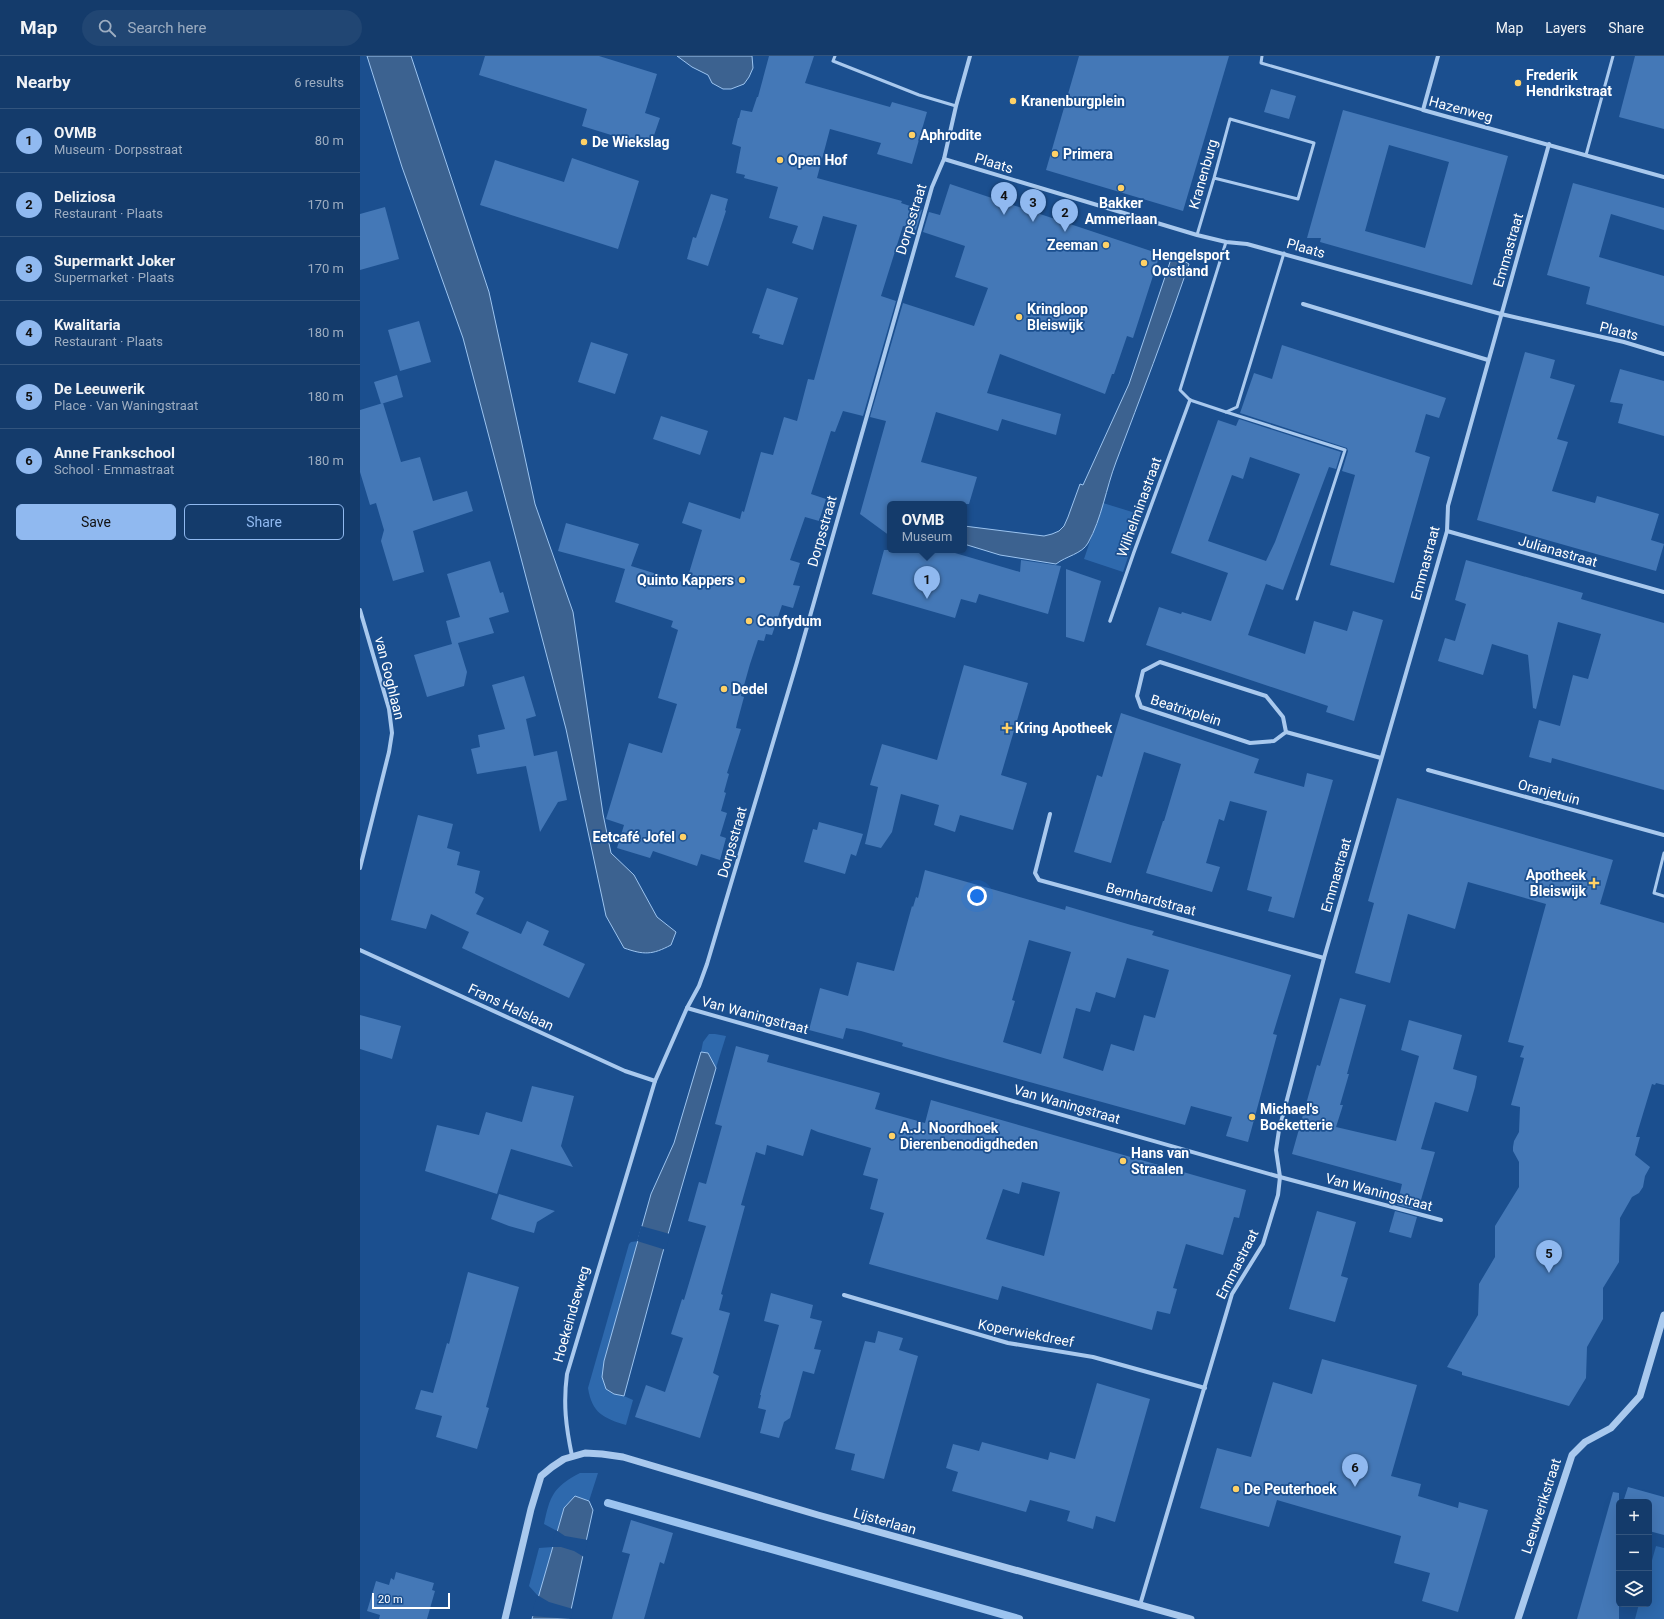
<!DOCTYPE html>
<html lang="en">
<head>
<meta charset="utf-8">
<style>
  body { margin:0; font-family:Roboto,sans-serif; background:#214673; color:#f1f3f6 }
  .controls { position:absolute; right:12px; bottom:12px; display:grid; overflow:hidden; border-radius:6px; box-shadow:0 4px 16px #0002 }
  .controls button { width:36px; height:36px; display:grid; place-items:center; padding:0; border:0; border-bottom:1px solid #33557e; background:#143b6b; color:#f1f3f6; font:20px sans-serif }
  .scale { position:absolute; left:12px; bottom:10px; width:78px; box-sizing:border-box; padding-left:4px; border:2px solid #fff; border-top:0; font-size:11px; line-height:14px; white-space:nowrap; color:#fff; -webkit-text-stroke:3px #1b4f8f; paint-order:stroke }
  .you { position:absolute; left:617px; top:840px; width:14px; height:14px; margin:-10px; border:3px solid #fff; border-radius:50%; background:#1a73e8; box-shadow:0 0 0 6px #1a73e833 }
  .badge { display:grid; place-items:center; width:26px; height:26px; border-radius:50%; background:#90b9f0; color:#111; font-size:13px; font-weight:700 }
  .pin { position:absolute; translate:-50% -33px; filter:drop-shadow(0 1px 2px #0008) }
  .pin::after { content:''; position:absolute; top:21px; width:14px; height:12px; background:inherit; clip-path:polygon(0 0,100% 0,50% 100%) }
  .popup { position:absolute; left:527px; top:445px; width:80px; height:52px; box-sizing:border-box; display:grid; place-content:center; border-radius:6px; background:#143b6b; filter:drop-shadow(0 1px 3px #0005); font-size:13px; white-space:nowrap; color:#9dadc1 }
  .popup b { font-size:15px; color:#f1f3f6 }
  .popup::after { content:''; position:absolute; left:50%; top:100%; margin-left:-8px; border:8px solid transparent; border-top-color:#143b6b }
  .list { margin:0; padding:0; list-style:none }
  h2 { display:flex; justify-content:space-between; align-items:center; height:52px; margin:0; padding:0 16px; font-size:17px }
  h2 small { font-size:13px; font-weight:400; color:#9dadc1 }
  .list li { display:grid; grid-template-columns:26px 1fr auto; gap:12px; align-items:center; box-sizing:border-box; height:64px; padding:0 16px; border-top:1px solid #33557e }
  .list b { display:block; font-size:15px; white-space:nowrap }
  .list p { margin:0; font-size:13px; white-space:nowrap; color:#9dadc1 }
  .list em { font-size:13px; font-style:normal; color:#9dadc1 }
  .actions { display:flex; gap:8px; padding:12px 16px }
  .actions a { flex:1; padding:9px 0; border:1px solid #90b9f0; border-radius:6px; text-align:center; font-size:14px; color:#90b9f0 }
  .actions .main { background:#90b9f0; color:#111 }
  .icon { flex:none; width:22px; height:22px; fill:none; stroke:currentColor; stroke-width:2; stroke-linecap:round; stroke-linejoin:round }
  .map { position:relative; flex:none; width:1304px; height:1563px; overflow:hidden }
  header { display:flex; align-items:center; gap:24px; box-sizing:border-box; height:56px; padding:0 20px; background:#143b6b; border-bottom:1px solid #33557e }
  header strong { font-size:19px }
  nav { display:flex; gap:22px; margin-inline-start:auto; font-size:14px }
  .search { width:280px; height:36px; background:#214673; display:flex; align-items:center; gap:10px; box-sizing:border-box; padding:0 14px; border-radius:22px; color:#9dadc1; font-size:15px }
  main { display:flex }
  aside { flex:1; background:#143b6b }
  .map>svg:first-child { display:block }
  .green { fill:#2e69ad }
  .water { fill:#3c6290; stroke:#9cc4f0 }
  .pier { fill:#1b4f8f }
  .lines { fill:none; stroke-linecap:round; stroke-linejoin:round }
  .stream { stroke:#9cc4f0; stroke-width:8 }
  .building { fill:#4478b7; fill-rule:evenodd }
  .service { stroke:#a9c9ee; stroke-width:3 }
  .pedestrian { stroke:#a9c9ee; stroke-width:3.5 }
  .minor { stroke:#a9c9ee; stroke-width:4 }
  .tertiary { stroke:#a9c9ee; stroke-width:7 }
  .poi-dot { fill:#ffd166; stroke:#1b4f8f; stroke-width:1.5 }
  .labels { text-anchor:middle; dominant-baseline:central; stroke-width:3.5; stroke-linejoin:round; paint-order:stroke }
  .poi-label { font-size:14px; font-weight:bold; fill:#fff; stroke:#1b4f8f; text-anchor:start }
  .street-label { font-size:14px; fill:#fff; stroke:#1b4f8f }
</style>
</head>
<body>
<header>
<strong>Map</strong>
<div class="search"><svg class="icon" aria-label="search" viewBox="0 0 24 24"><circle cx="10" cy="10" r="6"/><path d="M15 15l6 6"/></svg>Search here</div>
<nav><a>Map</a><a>Layers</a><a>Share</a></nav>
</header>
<main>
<aside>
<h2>Nearby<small>6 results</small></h2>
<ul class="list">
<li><span class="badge">1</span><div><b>OVMB</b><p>Museum · Dorpsstraat</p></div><em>80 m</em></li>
<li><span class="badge">2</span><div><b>Deliziosa</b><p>Restaurant · Plaats</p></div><em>170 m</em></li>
<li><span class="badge">3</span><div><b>Supermarkt Joker</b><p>Supermarket · Plaats</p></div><em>170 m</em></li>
<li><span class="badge">4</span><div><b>Kwalitaria</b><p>Restaurant · Plaats</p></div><em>180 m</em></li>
<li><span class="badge">5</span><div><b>De Leeuwerik</b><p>Place · Van Waningstraat</p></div><em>180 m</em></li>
<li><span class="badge">6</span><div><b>Anne Frankschool</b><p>School · Emmastraat</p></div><em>180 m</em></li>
</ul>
<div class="actions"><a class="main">Save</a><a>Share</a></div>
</aside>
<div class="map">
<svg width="1304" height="1563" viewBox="0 0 1304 1563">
  <rect width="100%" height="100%" fill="#1b4f8f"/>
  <g class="green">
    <polygon points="743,447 782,459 763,516 724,503"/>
    <polygon points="349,978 355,978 366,980 356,1012 348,997 341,996 343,986"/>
    <path d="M279 1185 244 1305 254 1338 264 1340 273 1344 266 1369C243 1362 232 1357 228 1332L269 1188 271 1186Z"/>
    <path d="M220 1417H238L229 1445 215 1440 204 1452 197 1475 184 1468C190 1440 193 1431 220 1417Z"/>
    <polygon points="1296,1490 1304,1492 1304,1563 1275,1563 1279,1548 1289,1548 1289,1515"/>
    <polygon points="193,1491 179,1541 169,1530 179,1492"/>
  </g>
  <g class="water">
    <path d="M7 0H51L129 236 175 448 213 556 243 758 251 797 274 819 297 861 316 876 311 889C292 899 284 899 264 892L246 860 206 673 103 282 42 111Z"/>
    <polygon points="317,0 392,0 393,12 389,21 384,28 371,33 363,33 352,27 348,19 332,11"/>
    <path d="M816 200 829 208C806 275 781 340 756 406 746 432 742 462 728 487 722 498 706 500 696 508L640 499 604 488V470L684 480 692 478 699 475 704 470 708 461 720 428 723 429 769 328 811 203Z"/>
    <polygon points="341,996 348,997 356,1012 302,1199 264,1340 254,1338 246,1333 242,1321 244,1305 291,1138 314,1087"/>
    <polygon points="215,1440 229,1445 233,1454 209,1563 172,1563 204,1452"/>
  </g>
  <g class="pier">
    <polygon points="281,1170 310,1178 306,1194 277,1185"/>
    <polygon points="196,1474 205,1480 228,1484 224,1501 214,1495 201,1491 191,1491"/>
    <polygon points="177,1539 189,1546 213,1553 211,1563 171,1560"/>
  </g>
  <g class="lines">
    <polyline class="stream" points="248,1447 659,1563"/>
  </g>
  <g class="building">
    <polygon points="125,0 239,0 297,18 285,57 300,62 290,91 222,70 227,53 119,19"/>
    <polygon points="409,0 454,0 445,27 530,51 532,46 567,56 552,108 517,98 521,87 470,73 457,122 542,145 541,147 562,154 556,174 543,170 521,240 536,245 503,360 483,355 475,376 471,375 451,438 466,443 459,465 445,461 430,504 440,507 433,529 440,530 433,552 422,549 412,579 406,578 404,585 398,584 390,608 381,640 384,641 377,667 376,672 381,673 367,717 369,718 364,736 366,737 361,755 367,757 360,780 366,782 360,804 341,798 337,810 293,795 290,802 257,792 264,769 246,763 269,687 302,697 317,648 298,642 318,574 311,571 313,565 255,546 265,513 198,495 206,467 279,488 271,510 326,527 342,474 322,467 329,446 380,463 382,455 384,456 401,396 413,399 424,361 437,365 448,323 454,324 497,169 463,160 453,194 432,187 438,170 409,162 418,131 384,122 385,119 376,117 381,91 372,88 378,62 379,62 381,54 392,56 397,41 398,41"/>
    <polygon points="719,0 869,0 823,155 686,114"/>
    <polygon points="1275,0 1304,0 1304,73 1259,61"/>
    <polygon points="911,33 936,40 929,63 904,56"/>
    <path d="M983 54 1148 100 1112 229 960 186 961 182H947ZM1029 89 1089 106 1065 192 1005 175Z"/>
    <polygon points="212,102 279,125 258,193 120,149 135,104 204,126"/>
    <polygon points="1213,127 1304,152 1304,174 1251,158 1239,201 1304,220 1304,270 1226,248 1230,231 1187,219"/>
    <polygon points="590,128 800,198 773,282 767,280 754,318 752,318 745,338 640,298 627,337 701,358 696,379 642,363 638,375 576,356 561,406 617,421 609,448 530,448 530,480 500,458 526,365 510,361 543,247 614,270 628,232 595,221 605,190 563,176 569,156 580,159"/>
    <polygon points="351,138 368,143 365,154 366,155 348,210 327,203 333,181 336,182"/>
    <polygon points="25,151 39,203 0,214 0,158"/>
    <polygon points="407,232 438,242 423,289 399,282 400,279 392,277"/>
    <polygon points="59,265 71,306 40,315 28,274"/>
    <polygon points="231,286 268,298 255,338 218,326"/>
    <polygon points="922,289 1086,342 1079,362 1066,358 1055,396 1070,401 1034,527 970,509 995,419 982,415 988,395 987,392 880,357 894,317 912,323"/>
    <polygon points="1165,296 1195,304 1190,322 1215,329 1197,383 1208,386 1192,435 1235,447 1237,440 1299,458 1291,484 1304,488 1296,515 1117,464"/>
    <polygon points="1260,313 1304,325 1304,380 1258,367 1263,348 1250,346"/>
    <polygon points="37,319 43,341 21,348 14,326"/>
    <polygon points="23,347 41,406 60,401 73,445 107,435 113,455 53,475 64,516 33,525 21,485 24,474 16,447 10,449 0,416 0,354"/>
    <polygon points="301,360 348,375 340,399 293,383"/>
    <path d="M879 363 981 396 976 413 969 411 923 534 906 528 888 579 945 598 954 565 987 575 993 555 1023 564 994 665 966 656 968 650 786 589 799 551 821 558 822 556 851 565 868 517 811 497 858 364 876 370ZM890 401 940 418 915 486 906 505 848 485 872 419 883 423Z"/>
    <polygon points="524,494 596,494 595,497 660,516 661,504 701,510 688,558 619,538 616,547 601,543 595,562 512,538"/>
    <polygon points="1106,504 1223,537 1221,543 1304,567 1304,734 1192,702 1191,707 1169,701 1179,664 1200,670 1213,619 1228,623 1241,578 1198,566 1176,653 1173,652 1168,599 1132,588 1123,619 1078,605 1085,582 1095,585 1106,548 1095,544"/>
    <polygon points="130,505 140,537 143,536 149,556 129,562 134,577 98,587 107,616 104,630 67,641 54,599 92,588 86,565 100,561 87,518"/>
    <polygon points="706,513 741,525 724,586 706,581"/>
    <polygon points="604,609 668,627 641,719 667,727 653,774 600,759 595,776 574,769 579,749 541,738 532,776 521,792 505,788 518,731 510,729 522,688 577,704"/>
    <polygon points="164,620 176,660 166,663 174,700 197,695 207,744 198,746 180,776 166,710 117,718 111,693 120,691 118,679 145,673 132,629"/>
    <polygon points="761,657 899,703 894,717 944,731 947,717 973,724 934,862 908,855 912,841 887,834 907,755 870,745 864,765 859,763 846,807 860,811 852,836 786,817 803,765 804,765 821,708 784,696 751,807 714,796 737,719 742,721"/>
    <polygon points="1037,742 1253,804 1240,848 1304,867 1304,1029 1296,1027 1295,1029 1292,1028 1276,1081 1280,1081 1275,1099 1290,1111 1285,1120 1283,1131 1279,1137 1272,1141 1260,1162 1259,1206 1243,1232 1243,1263 1227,1291 1226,1322 1209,1350 1102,1319 1102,1316 1087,1311 1118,1259 1119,1228 1135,1201 1135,1170 1159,1131 1159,1106 1153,1095 1153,1091 1154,1085 1159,1076 1160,1051 1151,1049 1164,1002 1160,1001 1164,990 1148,986 1186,848 1108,826 1095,873 1048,858 1030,927 995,917 1014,847 1008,845"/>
    <polygon points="58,759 93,768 87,792 100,796 97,809 120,815 115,837 124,842 116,858 161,878 167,865 189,875 183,889 225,908 209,942 102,892 109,876 71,858 66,873 31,864"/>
    <polygon points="459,766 503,778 496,800 491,798 485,818 444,806 453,773 457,774"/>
    <path d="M565 814 705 854 706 850 771 869 794 875 792 879 931 919 913 978 917 979 888 1086 866 1080 872 1061 831 1050 825 1069 587 1003 542 990 543 987 501 975 486 972 483 983 449 974 460 932 488 940 497 906 534 915 552 850 553 851 556 841 558 842ZM669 884 711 896 681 998 643 986 655 945 652 944ZM767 902 809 914 795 962 784 959 774 995 751 988 743 1015 703 1002 716 952 730 956 736 936 755 942Z"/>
    <polygon points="980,942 1006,949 987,1018 989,1018 980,1049 983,1049 976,1071 1036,1085 1059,1000 1041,994 1049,964 1102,979 1093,1013 1117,1020 1115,1031 1108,1056 1075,1046 1061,1093 1075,1096 1058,1154 1037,1149 1042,1128 932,1098 957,1009 960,1010"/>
    <polygon points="0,959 41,970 32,1003 0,993"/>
    <path d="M376 990 409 999 407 1006 520 1037 515 1053 565 1067 571 1044 886 1134 879 1162 874 1161 863 1199 826 1188 813 1232 817 1233 810 1258 797 1255 792 1274 642 1230 638 1244 509 1208 524 1157 510 1153 518 1123 503 1119 511 1092 458 1076 451 1073 443 1100 407 1089 405 1099 396 1096 381 1149 385 1150 361 1238 363 1239 359 1254 370 1257 353 1317 359 1320 340 1382 275 1361 286 1329 305 1336 323 1282 311 1278 322 1243 324 1244 346 1170 328 1165 339 1126 346 1128 362 1070 355 1068ZM662 1126 700 1136 684 1200 626 1183 643 1133 659 1138Z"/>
    <polygon points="172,1030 214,1040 201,1090 213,1111 151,1093 137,1138 65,1115 77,1069 119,1079 126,1056 162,1066"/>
    <polygon points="139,1138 195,1155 177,1166 174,1177 149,1170 131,1163"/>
    <polygon points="957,1155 996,1166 981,1220 988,1222 975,1266 929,1253"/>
    <polygon points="1035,1155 1057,1161 1051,1182 1029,1176"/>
    <polygon points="108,1216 159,1231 126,1351 129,1352 117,1393 76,1381 82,1360 55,1353 61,1334 73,1337 87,1287 89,1288"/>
    <polygon points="411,1237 453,1249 450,1262 462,1265 454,1293 461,1294 454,1318 443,1315 430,1362 424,1366 419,1382 400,1377 406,1354 398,1352 401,1339 400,1339 419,1269 404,1265"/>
    <polygon points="518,1275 543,1282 539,1294 558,1300 524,1423 491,1414 495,1398 475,1393 505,1285 515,1287"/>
    <polygon points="962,1303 1057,1329 1031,1420 1061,1428 1058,1440 1098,1452 1099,1446 1128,1454 1098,1556 1062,1545 1070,1517 1034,1507 1041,1480 917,1444 909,1471 840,1452 857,1392 891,1401 913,1326 952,1338"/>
    <polygon points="737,1327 790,1343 755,1466 736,1460 733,1473 707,1465 710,1455 670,1444 666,1456 592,1435 598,1416 586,1412 593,1388 619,1395 622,1386 688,1404 690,1396 715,1403"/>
    <polygon points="1268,1431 1304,1441 1304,1479 1289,1475 1289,1446 1263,1446"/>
    <polygon points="1253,1436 1259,1437 1259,1563 1217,1563"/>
    <polygon points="271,1464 313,1477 304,1508 300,1506 284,1563 252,1563 270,1498 262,1496"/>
    <polygon points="36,1516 74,1527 72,1534 75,1535 67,1563 19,1563 20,1559 7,1555 16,1525 29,1529 31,1522 34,1524"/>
  </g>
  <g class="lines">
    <g class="service">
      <polyline points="475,0 473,5 559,39 596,50"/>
      <polyline points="902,0 901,7 1063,54"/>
      <polyline points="1226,99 1253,0"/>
      <polyline points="837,179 854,122 870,63 954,87 938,143 854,122"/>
      <polyline points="866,186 820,334 830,344 866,356 877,351 924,197"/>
      <polyline points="866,356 985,394 937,543"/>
      <polyline points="1304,797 1294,837 1304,840"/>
    </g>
    <polyline class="pedestrian" points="750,565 774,496 830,344"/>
    <g class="minor">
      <polyline points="1078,0 1063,54 1304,121"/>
      <polyline points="584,103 837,179 866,186 887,188 1141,258 1264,286 1304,298"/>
      <polyline points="943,248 1128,304"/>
      <polyline points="1087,475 1304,536"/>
      <polyline points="0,554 29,653 32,677 29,696 0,812"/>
      <polygon points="800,606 906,640 923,661 926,676 914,685 890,687 781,651 777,640 783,615"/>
      <polyline points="926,676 1021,702"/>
      <polyline points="1068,714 1304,779"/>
      <polyline points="690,758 675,817 679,824 964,902"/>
      <polyline points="0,894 265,1015 295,1025"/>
      <polyline points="327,952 920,1121 1081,1164"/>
      <polyline points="484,1239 648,1287 733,1301 845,1332"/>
      <path d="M212 1400C206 1371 203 1348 207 1318L295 1025 327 952 339 930 347 908 437 606 572 131 584 103 596 50 610 0"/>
      <polyline points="780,1549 872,1238 903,1188 918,1139 920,1121 916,1094 919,1074 964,902 1087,475 1088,450 1189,88"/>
    </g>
    <g class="tertiary">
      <polyline points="145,1563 171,1453 181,1420 192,1411 204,1403 225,1397 242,1398 263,1401 458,1459 831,1563"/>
      <polyline points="1158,1563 1212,1399 1225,1386 1251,1372 1280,1340 1304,1259"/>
    </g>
  </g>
  <g class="poi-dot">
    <circle cx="1158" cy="27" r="4"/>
    <circle cx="653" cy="45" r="4"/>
    <circle cx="552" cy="79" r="4"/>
    <circle cx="224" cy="86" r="4"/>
    <circle cx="695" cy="98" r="4"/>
    <circle cx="420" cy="104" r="4"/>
    <circle cx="761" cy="132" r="4"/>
    <circle cx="746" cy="189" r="4"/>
    <circle cx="784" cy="207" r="4"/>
    <circle cx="659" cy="261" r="4"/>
    <circle cx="382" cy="524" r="4"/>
    <circle cx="389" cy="565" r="4"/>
    <circle cx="364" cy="633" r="4"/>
    <path d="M645 666h4v4h4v4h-4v4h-4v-4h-4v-4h4z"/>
    <circle cx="323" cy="781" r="4"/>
    <path d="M1232 821h4v4h4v4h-4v4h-4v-4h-4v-4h4z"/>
    <circle cx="892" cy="1061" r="4"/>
    <circle cx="532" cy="1080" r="4"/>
    <circle cx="763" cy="1105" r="4"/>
    <circle cx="876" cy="1433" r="4"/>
  </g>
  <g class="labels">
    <g class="poi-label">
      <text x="1166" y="19">Frederik<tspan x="1166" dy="16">Hendrikstraat</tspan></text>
      <text x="661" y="45">Kranenburgplein</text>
      <text x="560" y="79">Aphrodite</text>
      <text x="232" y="86">De Wiekslag</text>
      <text x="703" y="98">Primera</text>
      <text x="428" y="104">Open Hof</text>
      <text x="761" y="147" text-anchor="middle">Bakker<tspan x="761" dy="16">Ammerlaan</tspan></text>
      <text x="738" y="189" text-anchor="end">Zeeman</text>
      <text x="792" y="199">Hengelsport<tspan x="792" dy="16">Oostland</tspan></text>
      <text x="667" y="253">Kringloop<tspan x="667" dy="16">Bleiswijk</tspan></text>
      <text x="374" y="524" text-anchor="end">Quinto Kappers</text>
      <text x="397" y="565">Confydum</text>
      <text x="372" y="633">Dedel</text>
      <text x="655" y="672">Kring Apotheek</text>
      <text x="315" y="781" text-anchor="end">Eetcafé Jofel</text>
      <text x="1226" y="819" text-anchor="end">Apotheek<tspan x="1226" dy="16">Bleiswijk</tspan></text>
      <text x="900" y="1053">Michael's<tspan x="900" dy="16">Boeketterie</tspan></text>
      <text x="540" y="1072">A.J. Noordhoek<tspan x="540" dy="16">Dierenbenodigdheden</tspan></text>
      <text x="771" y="1097">Hans van<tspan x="771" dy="16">Straalen</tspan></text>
      <text x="884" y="1433">De Peuterhoek</text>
    </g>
    <g class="street-label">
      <text transform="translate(1101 53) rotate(15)">Hazenweg</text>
      <text transform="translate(634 107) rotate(17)">Plaats</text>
      <text transform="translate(843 118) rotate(-74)">Kranenburg</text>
      <text transform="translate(551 163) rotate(-73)">Dorpsstraat</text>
      <text transform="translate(946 192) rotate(16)">Plaats</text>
      <text transform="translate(1148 194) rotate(-74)">Emmastraat</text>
      <text transform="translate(1259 275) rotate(14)">Plaats</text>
      <text transform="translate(779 451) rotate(-70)">Wilhelminastraat</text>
      <text transform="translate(462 475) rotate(-74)">Dorpsstraat</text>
      <text transform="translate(1198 495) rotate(16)">Julianastraat</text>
      <text transform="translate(1065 507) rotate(-75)">Emmastraat</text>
      <text transform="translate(30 622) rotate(76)">van Goghlaan</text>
      <text transform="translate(826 654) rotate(18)">Beatrixplein</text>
      <text transform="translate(1189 736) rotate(15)">Oranjetuin</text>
      <text transform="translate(372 786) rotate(-74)">Dorpsstraat</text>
      <text transform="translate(976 819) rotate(-74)">Emmastraat</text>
      <text transform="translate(791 843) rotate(15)">Bernhardstraat</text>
      <text transform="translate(151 951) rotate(25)">Frans Halslaan</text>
      <text transform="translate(395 959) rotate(15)">Van Waningstraat</text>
      <text transform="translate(707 1048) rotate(16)">Van Waningstraat</text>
      <text transform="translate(1019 1136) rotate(15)">Van Waningstraat</text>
      <text transform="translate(877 1208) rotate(-63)">Emmastraat</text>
      <text transform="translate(211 1258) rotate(-74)">Hoekeindseweg</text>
      <text transform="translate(666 1277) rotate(11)">Koperwiekdreef</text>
      <text transform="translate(1181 1450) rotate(-72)">Leeuwerikstraat</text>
      <text transform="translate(525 1465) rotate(16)">Lijsterlaan</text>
    </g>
  </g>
</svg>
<div class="controls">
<button>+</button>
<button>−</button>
<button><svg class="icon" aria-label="layers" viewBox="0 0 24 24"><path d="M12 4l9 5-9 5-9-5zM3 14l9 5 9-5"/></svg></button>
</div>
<div class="scale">20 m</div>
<div class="you"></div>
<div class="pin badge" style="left:567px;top:543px">1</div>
<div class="popup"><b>OVMB</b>Museum</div>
<div class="pin badge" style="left:705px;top:176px">2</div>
<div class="pin badge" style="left:673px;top:166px">3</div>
<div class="pin badge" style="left:644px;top:159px">4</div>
<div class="pin badge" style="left:1189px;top:1217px">5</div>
<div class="pin badge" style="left:995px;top:1431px">6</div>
</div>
</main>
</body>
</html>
